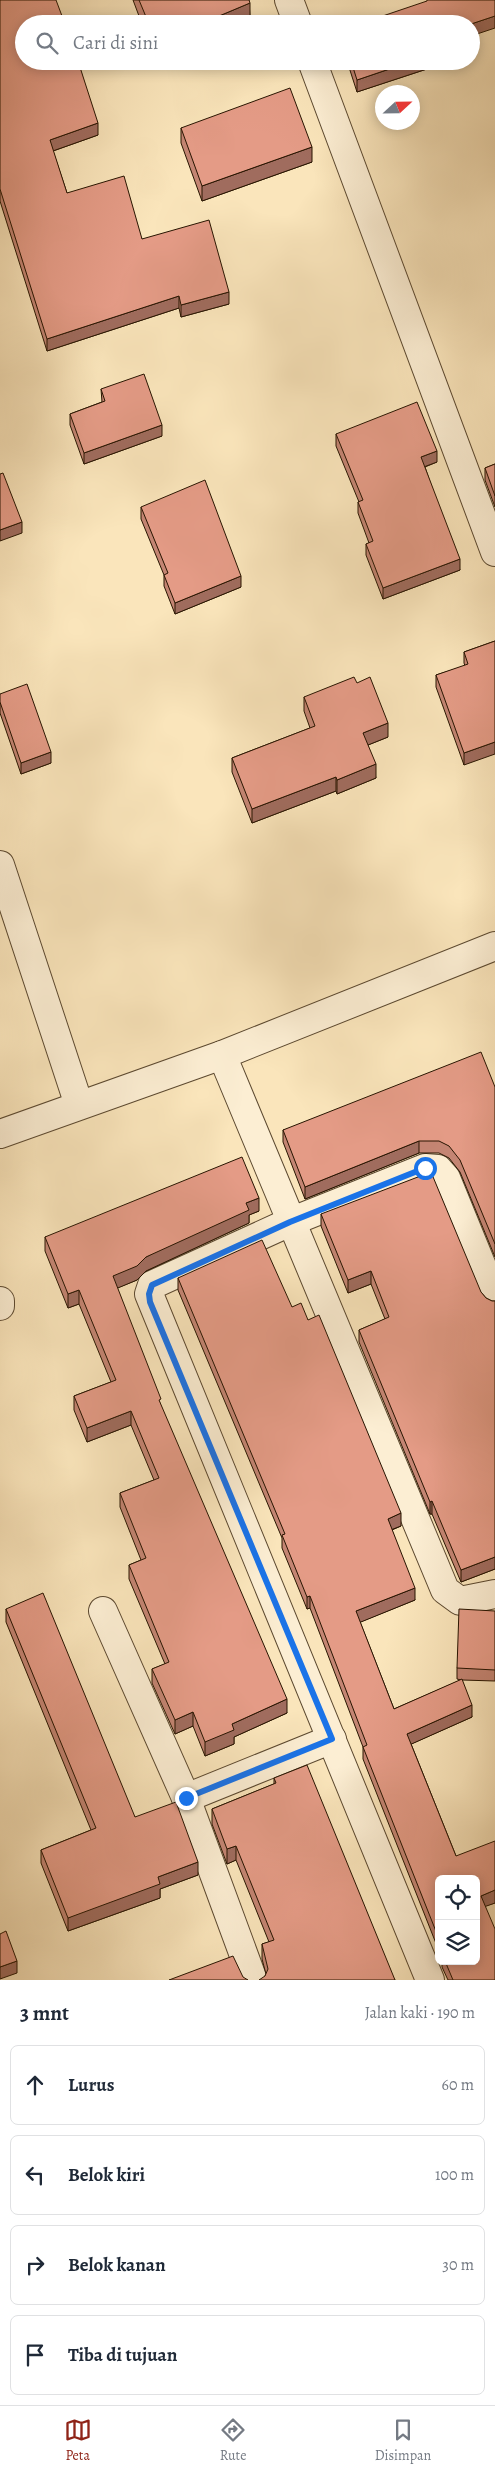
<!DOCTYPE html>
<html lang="id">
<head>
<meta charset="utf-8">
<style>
  body { margin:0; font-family:Alegreya,serif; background:#f2f2f3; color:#1f2937 }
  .controls { position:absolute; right:15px; bottom:15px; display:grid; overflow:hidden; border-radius:8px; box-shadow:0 2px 12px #0003 }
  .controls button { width:45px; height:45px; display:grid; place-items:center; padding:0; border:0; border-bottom:1px solid #e0e1e3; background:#fff; color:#1f2937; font:25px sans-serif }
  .compass { position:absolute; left:375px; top:85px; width:45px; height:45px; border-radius:50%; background:#fff; box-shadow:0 2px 12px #0003; rotate:68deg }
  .stop { position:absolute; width:15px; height:15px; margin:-11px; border:4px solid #1a73e8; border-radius:50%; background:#fff }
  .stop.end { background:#1a73e8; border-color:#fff; box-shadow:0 1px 5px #0008 }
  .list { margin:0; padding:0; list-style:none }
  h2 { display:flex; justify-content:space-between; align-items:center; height:65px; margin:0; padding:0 20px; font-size:21px }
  h2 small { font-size:16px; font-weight:400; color:#747a83 }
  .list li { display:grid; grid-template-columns:32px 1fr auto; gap:15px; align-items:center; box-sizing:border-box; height:80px; margin:0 10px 10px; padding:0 10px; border:1px solid #e0e1e3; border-radius:8px }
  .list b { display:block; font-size:19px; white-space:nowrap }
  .list em { font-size:16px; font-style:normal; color:#747a83 }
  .icon { flex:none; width:28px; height:28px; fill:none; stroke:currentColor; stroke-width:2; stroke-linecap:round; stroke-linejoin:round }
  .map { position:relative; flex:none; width:495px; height:1980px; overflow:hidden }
  .search { position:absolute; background:#fff; box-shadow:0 2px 12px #0003; left:15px; right:15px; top:15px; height:55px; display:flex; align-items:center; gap:12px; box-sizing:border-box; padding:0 18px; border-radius:28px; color:#747a83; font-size:19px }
  .sheet { height:425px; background:#fff }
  nav { display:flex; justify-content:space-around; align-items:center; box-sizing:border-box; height:70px; border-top:1px solid #e0e1e3; background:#fff; font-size:14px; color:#747a83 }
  nav a { display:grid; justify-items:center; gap:2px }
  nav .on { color:#8f2418 }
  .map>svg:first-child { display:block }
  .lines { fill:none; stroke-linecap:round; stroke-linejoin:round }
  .minor-casing { stroke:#5c4930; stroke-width:30 }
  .minor { stroke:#fceed3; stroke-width:28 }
  .wall { fill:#c48573; stroke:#281501 }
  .shaded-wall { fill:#a06c5e; stroke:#281501 }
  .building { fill:#e49b86; stroke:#281501 }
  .route { stroke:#1a73e8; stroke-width:6 }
</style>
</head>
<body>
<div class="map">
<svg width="495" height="1980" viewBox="0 0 495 1980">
  <rect width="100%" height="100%" fill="#fae5bb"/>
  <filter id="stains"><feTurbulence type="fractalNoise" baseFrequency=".004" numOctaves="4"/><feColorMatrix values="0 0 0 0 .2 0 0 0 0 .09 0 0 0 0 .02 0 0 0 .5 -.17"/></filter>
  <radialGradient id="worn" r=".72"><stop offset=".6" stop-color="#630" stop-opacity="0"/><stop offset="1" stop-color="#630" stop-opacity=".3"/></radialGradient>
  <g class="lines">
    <g class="minor-casing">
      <g id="minor">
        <polyline points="289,0 298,24"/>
        <polyline points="312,61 495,552"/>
        <polyline points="0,865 79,1105"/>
        <polyline points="222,1055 445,1590 460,1601 495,1594"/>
        <polyline points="0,1134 222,1055 495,946"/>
        <polyline points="0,1301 0,1306"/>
        <polyline points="103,1611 186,1798 253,1980"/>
        <polyline points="186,1798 332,1739"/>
        <polyline points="430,1980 149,1294 152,1285 290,1222 425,1168 438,1169 446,1178 495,1298"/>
      </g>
    </g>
    <use href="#minor" class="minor"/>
  </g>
  <g class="wall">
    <polygon points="0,0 98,135 53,151 67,193 142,239 229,304 181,317 179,308 47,351 0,201"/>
    <polygon points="133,0 249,0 250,18 236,24 142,24"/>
    <polygon points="347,61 439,61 439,65 357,92"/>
    <polygon points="181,128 312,162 202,201 181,143"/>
    <polygon points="101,389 162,436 84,464 70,425 70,414 102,402"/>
    <polygon points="336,434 437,462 425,467 460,570 383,599 366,555 366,544 369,543 358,513 358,502 359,502 336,446"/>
    <polygon points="495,464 495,507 485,480 485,468"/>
    <polygon points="141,507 241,587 175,614 164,586 164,575 141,519"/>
    <polygon points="495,641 464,765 436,687 436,675 465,666 464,663 464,652"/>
    <polygon points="0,694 51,763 21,774 0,713"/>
    <polygon points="304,697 388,737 368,745 376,778 337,794 336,791 252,823 232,772 232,758 310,728 304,711"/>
    <polygon points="495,1087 495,1257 460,1172 449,1158 439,1153 419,1153 305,1199 283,1142 283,1130"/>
    <polygon points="259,1211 249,1215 249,1223 146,1271 137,1280 117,1288 161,1406 287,1713 234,1737 234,1744 205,1756 193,1726 175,1734 152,1683 152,1669 165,1664 129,1579 129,1565 141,1560 120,1507 120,1493 154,1480 131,1425 87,1442 74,1410 74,1396 111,1382 79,1304 68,1308 45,1251 45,1237"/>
    <polygon points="321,1214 481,1292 486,1298 492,1301 495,1301 495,1569 461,1582 432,1514 430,1514 359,1342 359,1330 385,1319 371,1284 348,1293 321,1226"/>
    <polygon points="178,1278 292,1307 308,1320 401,1526 392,1530 415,1600 360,1622 394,1709 461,1680 457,1679 457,1668 495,1611 495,1681 462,1680 472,1717 411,1744 456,1856 495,1903 485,1906 495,1980 448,1980 442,1967 442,1961 476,1961 439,1879 439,1951 363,1759 363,1747 310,1608 307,1609 282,1548 282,1538 178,1290"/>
    <polygon points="6,1609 135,1817 198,1875 160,1889 160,1898 68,1931 41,1863 41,1850 91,1830 6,1622"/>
    <polygon points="274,1778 395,1980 265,1976 266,1974 262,1959 262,1944 269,1942 236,1860 227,1864 212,1824 212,1809 274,1784"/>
  </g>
  <g class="shaded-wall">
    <polygon points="250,3 250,18 236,24 200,24"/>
    <polygon points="495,16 495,28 471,36 471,24"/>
    <polygon points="413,61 439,61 439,65 357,92 357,80"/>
    <polygon points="98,123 98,135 50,152 50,140"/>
    <polygon points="312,147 312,162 202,201 202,186"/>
    <polygon points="229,292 229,304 181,317 181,305"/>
    <polygon points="179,296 179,308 47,351 47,339"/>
    <polygon points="162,425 162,436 84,464 84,453"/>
    <polygon points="437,451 437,462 421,468 421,457"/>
    <polygon points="22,522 22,533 0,541 0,530"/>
    <polygon points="460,559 460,570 383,599 383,588"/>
    <polygon points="241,576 241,587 175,614 175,603"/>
    <polygon points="388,723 388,737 363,747 363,733"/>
    <polygon points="495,742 495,754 464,765 464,753"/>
    <polygon points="51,752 51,763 21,774 21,763"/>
    <polygon points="376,764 376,778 337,794 337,780"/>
    <polygon points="336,777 336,791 252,823 252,809"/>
    <polygon points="419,1141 419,1153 305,1199 305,1187"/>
    <polygon points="259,1198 259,1211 249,1215 249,1223 146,1271 137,1280 113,1290 113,1276 146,1257 246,1203"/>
    <polygon points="371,1271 371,1284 348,1293 348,1280"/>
    <polygon points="79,1290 79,1304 68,1308 68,1294"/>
    <polygon points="131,1411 131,1425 87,1442 87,1428"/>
    <polygon points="432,1501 432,1514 430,1514 430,1502"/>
    <polygon points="401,1513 401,1526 388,1531 388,1519"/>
    <polygon points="495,1557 495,1569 461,1582 461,1570"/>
    <polygon points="415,1588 415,1600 356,1624 356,1611"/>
    <polygon points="310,1596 310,1608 307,1609 307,1597"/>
    <polygon points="287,1699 287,1713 234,1737 234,1744 205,1756 205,1742 232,1724"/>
    <polygon points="472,1705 472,1717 407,1746 407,1734"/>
    <polygon points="193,1712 193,1726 175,1734 175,1720"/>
    <polygon points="236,1846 236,1860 227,1864 227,1849"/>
    <polygon points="198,1862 198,1875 160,1889 160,1898 68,1931 68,1918 158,1877"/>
    <polygon points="495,1890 495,1903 481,1908 481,1896"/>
    <polygon points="17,1961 17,1973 0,1979 0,1967"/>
  </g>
  <g class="building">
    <polygon points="0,0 56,0 65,24 24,24 24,61 78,61 98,123 50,140 67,193 124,176 142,239 209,220 229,292 181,305 179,296 47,339 0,189"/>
    <polygon points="139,0 249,0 250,3 200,24 149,24"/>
    <polygon points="427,0 495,0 495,16 471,24 359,24 427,1"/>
    <polygon points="351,61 413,61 357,80"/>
    <polygon points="290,88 312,147 202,186 181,128"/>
    <polygon points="144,374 162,425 84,453 70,414 105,401 101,389"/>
    <polygon points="417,402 437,451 421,457 460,559 383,588 366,544 373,541 358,502 363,500 336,434"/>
    <polygon points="495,464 495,496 485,468"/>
    <polygon points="3,473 22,522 0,530 0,474"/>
    <polygon points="205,480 241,576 175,603 164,575 168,573 141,507"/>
    <polygon points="495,641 495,742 464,753 436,675 468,664 464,652"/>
    <polygon points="354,677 357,683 370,677 388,723 363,733 376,764 337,780 336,777 252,809 232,758 315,726 304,697"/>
    <polygon points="27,684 51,752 21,763 0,702 0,694"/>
    <polygon points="481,1052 495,1087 495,1244 460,1160 449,1146 439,1141 419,1141 305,1187 283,1130"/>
    <polygon points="242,1157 259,1198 246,1203 249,1210 146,1257 137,1266 113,1276 161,1399 159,1400 287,1699 232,1724 234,1730 205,1742 193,1712 175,1720 152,1669 169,1662 129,1565 146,1558 120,1493 159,1478 131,1411 87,1428 74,1396 116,1380 79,1290 68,1294 45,1237"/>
    <polygon points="431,1172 481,1292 486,1298 492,1301 495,1301 495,1557 461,1570 432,1501 430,1502 359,1330 389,1317 371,1271 348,1280 321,1214"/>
    <polygon points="262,1240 292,1307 301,1303 308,1320 319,1315 401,1513 388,1519 415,1588 356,1611 394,1709 462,1679 472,1705 407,1734 456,1856 495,1841 495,1890 481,1896 495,1929 495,1980 453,1980 445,1961 476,1961 476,1879 439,1879 439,1939 363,1747 367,1745 310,1596 307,1597 282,1535 285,1534 178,1278"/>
    <polygon points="43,1593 135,1817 176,1802 198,1862 158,1877 160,1884 68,1918 41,1850 96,1828 6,1609"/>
    <polygon points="459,1609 495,1611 495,1670 457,1668"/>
    <polygon points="307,1765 395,1980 259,1980 265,1976 268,1969 262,1944 274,1940 236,1846 227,1849 212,1809 276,1783 274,1778"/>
    <polygon points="6,1931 17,1961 0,1967 0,1934"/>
    <polygon points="233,1956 243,1977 248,1980 169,1980"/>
  </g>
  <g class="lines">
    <polyline class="route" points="186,1798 332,1739 150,1302 149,1294 152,1285 290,1222 425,1168"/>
  </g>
  <rect width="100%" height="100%" filter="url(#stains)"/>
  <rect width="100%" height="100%" fill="url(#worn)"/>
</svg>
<div class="controls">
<button><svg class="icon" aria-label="locate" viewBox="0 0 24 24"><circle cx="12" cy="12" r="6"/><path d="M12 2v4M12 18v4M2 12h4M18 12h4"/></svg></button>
<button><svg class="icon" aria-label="layers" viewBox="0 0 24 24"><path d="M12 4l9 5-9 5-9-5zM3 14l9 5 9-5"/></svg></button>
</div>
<svg class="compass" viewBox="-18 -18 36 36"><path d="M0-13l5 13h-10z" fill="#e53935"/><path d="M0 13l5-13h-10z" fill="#747a83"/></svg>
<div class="stop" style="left:425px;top:1168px"></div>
<div class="stop end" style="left:186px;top:1798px"></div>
<div class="search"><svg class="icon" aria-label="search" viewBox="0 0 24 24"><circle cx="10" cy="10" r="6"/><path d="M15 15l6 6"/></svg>Cari di sini</div>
</div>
<section class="sheet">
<h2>3 mnt<small>Jalan kaki · 190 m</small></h2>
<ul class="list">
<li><svg class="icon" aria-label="ahead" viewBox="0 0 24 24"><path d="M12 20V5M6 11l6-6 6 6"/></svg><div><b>Lurus</b></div><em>60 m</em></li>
<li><svg class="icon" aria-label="left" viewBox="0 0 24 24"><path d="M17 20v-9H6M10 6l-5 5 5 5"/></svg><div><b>Belok kiri</b></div><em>100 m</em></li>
<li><svg class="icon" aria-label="right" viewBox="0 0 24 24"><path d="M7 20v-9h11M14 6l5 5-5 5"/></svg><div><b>Belok kanan</b></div><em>30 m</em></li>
<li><svg class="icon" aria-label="arrive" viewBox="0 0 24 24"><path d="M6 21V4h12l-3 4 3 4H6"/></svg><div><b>Tiba di tujuan</b></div></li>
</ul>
</section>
<nav>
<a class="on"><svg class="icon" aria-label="map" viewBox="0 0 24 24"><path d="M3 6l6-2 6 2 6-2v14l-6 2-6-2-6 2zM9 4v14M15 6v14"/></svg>Peta</a>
<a><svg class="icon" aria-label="directions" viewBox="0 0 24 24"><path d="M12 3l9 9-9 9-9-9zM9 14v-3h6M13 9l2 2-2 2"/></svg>Rute</a>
<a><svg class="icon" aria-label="saved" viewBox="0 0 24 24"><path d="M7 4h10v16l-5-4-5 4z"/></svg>Disimpan</a>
</nav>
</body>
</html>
